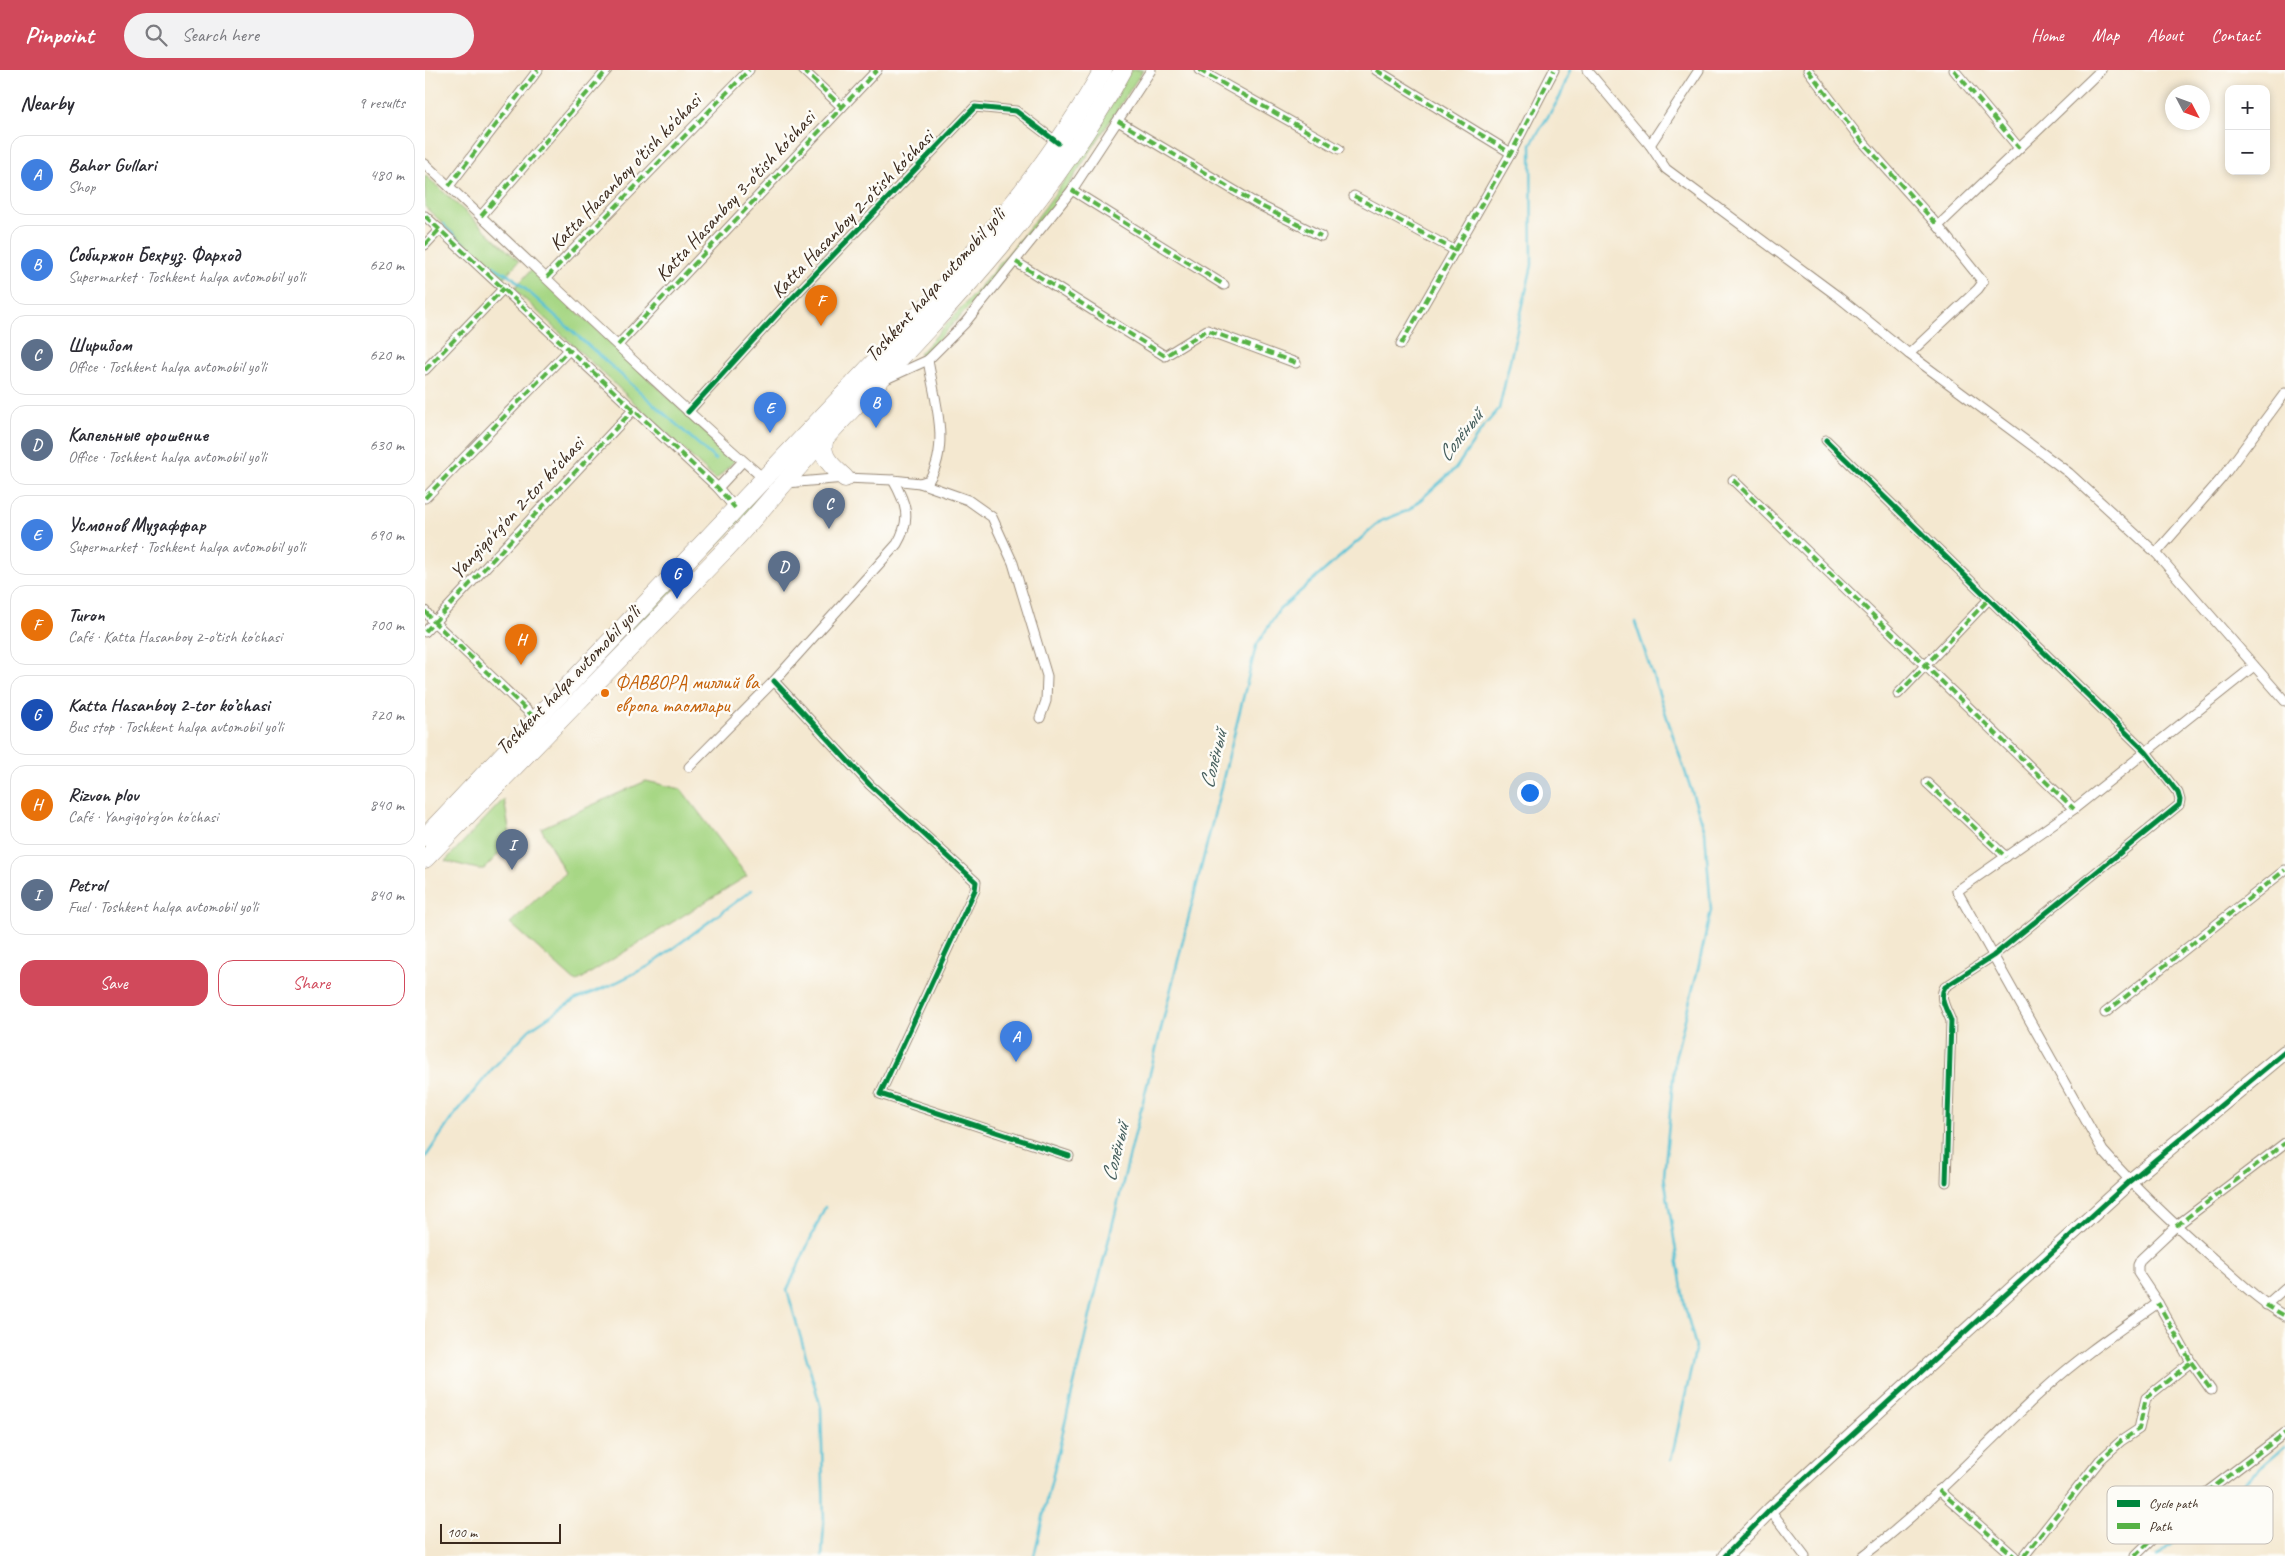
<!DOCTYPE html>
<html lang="en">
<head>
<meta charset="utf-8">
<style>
  body { margin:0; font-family:Caveat,sans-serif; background:#f2f2f3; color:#2b2b33 }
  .controls { position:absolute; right:15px; top:15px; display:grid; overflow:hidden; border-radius:10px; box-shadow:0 2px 8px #0003 }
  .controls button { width:45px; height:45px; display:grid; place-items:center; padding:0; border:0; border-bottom:1px solid #e1e1e2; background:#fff; color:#2b2b33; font:25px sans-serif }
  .compass { position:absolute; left:1740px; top:15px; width:45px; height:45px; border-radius:50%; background:#fff; box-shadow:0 2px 8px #0003; rotate:131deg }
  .scale { position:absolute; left:15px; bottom:12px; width:121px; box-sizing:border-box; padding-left:5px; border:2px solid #3b2a1e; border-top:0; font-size:14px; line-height:18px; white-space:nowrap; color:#3b2a1e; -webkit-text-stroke:4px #fdfcf7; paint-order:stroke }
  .you { position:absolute; left:1104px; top:722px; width:18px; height:18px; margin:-12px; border:4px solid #fff; border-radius:50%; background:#1a73e8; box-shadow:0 0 0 8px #1a73e833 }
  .badge { display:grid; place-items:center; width:32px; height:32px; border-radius:50%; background:#d1495b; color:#fff; font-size:16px; font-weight:700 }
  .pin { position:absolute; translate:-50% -41px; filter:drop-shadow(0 1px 2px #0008) }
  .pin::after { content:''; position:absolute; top:26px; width:18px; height:15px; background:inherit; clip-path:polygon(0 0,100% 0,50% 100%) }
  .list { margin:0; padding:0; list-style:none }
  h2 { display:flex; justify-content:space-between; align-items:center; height:65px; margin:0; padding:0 20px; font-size:21px }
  h2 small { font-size:16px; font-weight:400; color:#7c7c81 }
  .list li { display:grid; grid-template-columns:32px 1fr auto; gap:15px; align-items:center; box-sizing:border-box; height:80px; margin:0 10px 10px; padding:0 10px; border:1px solid #e1e1e2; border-radius:15px }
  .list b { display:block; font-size:19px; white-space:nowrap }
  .list p { margin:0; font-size:16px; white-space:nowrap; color:#7c7c81 }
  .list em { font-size:16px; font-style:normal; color:#7c7c81 }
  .actions { display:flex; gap:10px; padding:15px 20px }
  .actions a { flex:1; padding:11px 0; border:1px solid #d1495b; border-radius:15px; text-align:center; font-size:18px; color:#d1495b }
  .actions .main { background:#d1495b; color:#fff }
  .icon { flex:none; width:28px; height:28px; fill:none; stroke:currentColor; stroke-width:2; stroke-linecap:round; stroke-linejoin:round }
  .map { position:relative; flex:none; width:1860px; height:1486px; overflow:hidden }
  header { display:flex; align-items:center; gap:30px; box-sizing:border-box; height:70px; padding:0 25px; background:#d1495b; color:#fff }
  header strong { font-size:24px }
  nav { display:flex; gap:28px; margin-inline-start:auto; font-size:18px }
  .search { width:350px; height:45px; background:#f2f2f3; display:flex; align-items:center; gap:12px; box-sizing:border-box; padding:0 18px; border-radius:28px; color:#7c7c81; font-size:19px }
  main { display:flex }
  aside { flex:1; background:#fff }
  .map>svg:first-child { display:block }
  .green { fill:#a7d785; stroke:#718052 }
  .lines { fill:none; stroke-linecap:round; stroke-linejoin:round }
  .stream { stroke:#59c2d6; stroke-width:2.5 }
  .street-casing { stroke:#988977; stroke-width:11 }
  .secondary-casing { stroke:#988977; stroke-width:16 }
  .highway-casing { stroke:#988977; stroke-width:19 }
  .street { stroke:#fff; stroke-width:9 }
  .secondary { stroke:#fff; stroke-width:14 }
  .highway { stroke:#fff; stroke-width:18 }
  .quiet { stroke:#57b245; stroke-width:4; stroke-dasharray:8 4; stroke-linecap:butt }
  .cycleway-casing { stroke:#fdfcf7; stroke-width:8 }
  .cycleway { stroke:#00873e; stroke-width:5 }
  .food-dot { fill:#e8710a; stroke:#fdfcf7; stroke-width:2 }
  .labels { text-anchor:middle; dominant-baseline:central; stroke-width:5; stroke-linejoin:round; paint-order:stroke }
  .street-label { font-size:20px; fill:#3b2a1e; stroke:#fdfcf7 }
  .food-label { font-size:20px; fill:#c56008; stroke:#fdfcf7; text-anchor:start }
  .water-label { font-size:21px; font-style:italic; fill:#465f5e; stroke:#fdfcf7 }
  .key { fill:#fdfcf7; stroke:#c3bdb6; stroke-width:1 }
  .key-label { font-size:14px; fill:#3b2a1e }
</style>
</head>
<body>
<header>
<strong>Pinpoint</strong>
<div class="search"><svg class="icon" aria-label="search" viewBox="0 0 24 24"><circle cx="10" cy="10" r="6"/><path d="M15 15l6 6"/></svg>Search here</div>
<nav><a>Home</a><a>Map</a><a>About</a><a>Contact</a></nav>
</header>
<main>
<aside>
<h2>Nearby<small>9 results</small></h2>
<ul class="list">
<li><span class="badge" style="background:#3f7fe0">A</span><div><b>Bahor Gullari</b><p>Shop</p></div><em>480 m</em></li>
<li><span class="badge" style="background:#3f7fe0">B</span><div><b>Собиржон Бехруз. Фарход</b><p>Supermarket · Toshkent halqa avtomobil yo'li</p></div><em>620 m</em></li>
<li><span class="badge" style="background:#5c6f8a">C</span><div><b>Ширибом</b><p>Office · Toshkent halqa avtomobil yo'li</p></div><em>620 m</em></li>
<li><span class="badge" style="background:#5c6f8a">D</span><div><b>Капельные орошение</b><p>Office · Toshkent halqa avtomobil yo'li</p></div><em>630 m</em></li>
<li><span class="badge" style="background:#3f7fe0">E</span><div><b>Усмонов Музаффар</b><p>Supermarket · Toshkent halqa avtomobil yo'li</p></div><em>690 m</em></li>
<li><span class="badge" style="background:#e8710a">F</span><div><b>Turon</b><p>Café · Katta Hasanboy 2-o'tish ko'chasi</p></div><em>700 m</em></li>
<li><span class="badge" style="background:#1a4fb4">G</span><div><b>Katta Hasanboy 2-tor ko’chasi</b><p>Bus stop · Toshkent halqa avtomobil yo'li</p></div><em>720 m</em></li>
<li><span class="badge" style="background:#e8710a">H</span><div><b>Rizvon plov</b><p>Café · Yangiqo'rg'on ko'chasi</p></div><em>840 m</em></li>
<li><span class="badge" style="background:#5c6f8a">I</span><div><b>Petrol</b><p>Fuel · Toshkent halqa avtomobil yo'li</p></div><em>840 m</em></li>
</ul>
<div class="actions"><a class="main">Save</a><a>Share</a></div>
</aside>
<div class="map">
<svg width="1860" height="1486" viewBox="0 0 1860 1486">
  <rect width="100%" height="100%" fill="#fdfcf7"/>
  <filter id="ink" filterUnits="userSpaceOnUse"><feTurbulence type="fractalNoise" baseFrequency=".02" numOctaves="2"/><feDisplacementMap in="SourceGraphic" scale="10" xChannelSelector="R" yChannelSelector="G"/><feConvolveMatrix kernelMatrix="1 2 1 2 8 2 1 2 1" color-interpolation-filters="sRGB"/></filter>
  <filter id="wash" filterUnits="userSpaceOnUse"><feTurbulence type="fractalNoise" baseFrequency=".0096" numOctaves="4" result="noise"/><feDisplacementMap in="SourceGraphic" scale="20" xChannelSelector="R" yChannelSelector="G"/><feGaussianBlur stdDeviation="1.12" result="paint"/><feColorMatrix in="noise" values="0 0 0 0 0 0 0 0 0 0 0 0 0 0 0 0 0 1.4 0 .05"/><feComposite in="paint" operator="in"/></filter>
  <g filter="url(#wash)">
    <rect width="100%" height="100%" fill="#f4e8d0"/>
    <g class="green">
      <path d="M706 0H718L632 133 568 211 498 286 494 284C538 237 582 188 621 136 653 93 680 46 706 0Z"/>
      <polygon points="0,105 94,191 78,208 0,137"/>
      <polygon points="107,199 310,390 291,410 89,219"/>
      <polygon points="334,423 334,431 0,782 0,774"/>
      <polygon points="221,711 256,719 322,806 151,912 85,853 140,803 116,758"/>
      <polygon points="79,729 86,771 59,799 53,799 20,791"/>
    </g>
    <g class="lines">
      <g class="stream">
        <path d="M19 154 21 158C41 177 62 194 87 207L291 390"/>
        <polyline points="1210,552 1280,761 1286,840 1273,899 1250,988 1239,1106 1260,1237 1271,1277 1246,1390"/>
        <polyline points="0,1088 27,1048 68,998 105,959 149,930 184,916 224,896 327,820"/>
        <polyline points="397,1486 399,1452 396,1338 362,1220 400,1137"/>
        <polyline points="609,1486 668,1233 831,576 854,540 956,451 984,440 1031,398 1059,356 1074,339 1107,195 1106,74 1135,27 1145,0"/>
        <polyline points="1732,1486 1860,1377"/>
      </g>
    </g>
  </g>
  <g filter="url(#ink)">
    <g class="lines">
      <g class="street-casing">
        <g id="street">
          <polyline points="378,0 417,37"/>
          <polyline points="774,0 914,79"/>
          <polyline points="951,0 1086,83"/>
          <polyline points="1162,0 1225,75 1241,99 1411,225 1484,284 1644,403 1731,483 1860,631"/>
          <polyline points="1383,0 1437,71 1513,156 1558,212 1553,219 1484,284"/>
          <polyline points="1529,0 1594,78"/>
          <polyline points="693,51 832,134 896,166"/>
          <polyline points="1225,75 1274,0"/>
          <path d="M0 94C113 199 222 307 338 408"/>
          <polyline points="24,116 113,0"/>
          <polyline points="647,120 799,215"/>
          <polyline points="929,126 1031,181"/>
          <polyline points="0,146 293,418 310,438"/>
          <polyline points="56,146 182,0"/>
          <polyline points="1513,156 1676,0"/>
          <polyline points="0,175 15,159"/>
          <polyline points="591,192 740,286 782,260 871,293"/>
          <polyline points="122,207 324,0"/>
          <polyline points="976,274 1086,83 1129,0"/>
          <polyline points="193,275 452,0"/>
          <polyline points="0,300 79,218"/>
          <polyline points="461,309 503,290 540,253 647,120 726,0"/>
          <polyline points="263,342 353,243 550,37 591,41 633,73"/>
          <path d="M1401 370 1721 682 1753 723 1755 730 1754 735 1568 886 1520 917C1513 928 1522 940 1526 951L1521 1112"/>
          <polyline points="1308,410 1649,739"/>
          <polyline points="362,413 420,408 468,410 495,413 543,430 567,447 588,493 622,606 621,631 615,648"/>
          <path d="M495 413 504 410C526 375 509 328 503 290"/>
          <polyline points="293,418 318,391"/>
          <polyline points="0,428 145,279"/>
          <polyline points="1731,483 1796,409 1860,323"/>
          <polyline points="0,541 9,552 111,649"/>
          <polyline points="0,562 209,339"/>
          <path d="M1829 596 1649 739 1532 821 1678 1081C1714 1122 1753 1158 1794 1194 1815 1212 1835 1232 1860 1246"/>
          <polyline points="349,611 445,715 551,812 550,820 455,1024 644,1086"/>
          <polyline points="1473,624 1564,529"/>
          <path d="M264 697 349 611 472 474C487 449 481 433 468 410"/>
          <polyline points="1502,713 1581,787"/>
          <polyline points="1680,943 1860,800"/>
          <polyline points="1841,1235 1860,1218"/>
          <polyline points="1766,1292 1786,1320"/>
          <polyline points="1514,1420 1589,1486"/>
          <polyline points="1345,1440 1380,1486"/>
          <path d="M1438 1486C1505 1436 1561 1372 1623 1316 1657 1285 1695 1260 1733 1233"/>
          <polyline points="1599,1486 1675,1390 1696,1371 1714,1359 1721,1328 1766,1292 1733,1233 1713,1203 1713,1195 1716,1189 1751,1156 1860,1073"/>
          <polyline points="1710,1486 1754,1443 1860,1363"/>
        </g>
      </g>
      <g class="secondary-casing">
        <polyline id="secondary" points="1300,1486 1345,1440 1705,1111 1860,982"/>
      </g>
      <g class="highway-casing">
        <g id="highway">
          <path d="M401 366C392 385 407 396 420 408"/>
          <path d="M0 767 508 230C571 157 631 84 678 0"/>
          <path d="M0 789C99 686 200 584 299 481 333 445 364 406 398 370 507 254 621 141 698 0"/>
        </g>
      </g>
      <use href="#street" class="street"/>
      <use href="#secondary" class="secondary"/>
      <use href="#highway" class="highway"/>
      <g class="quiet">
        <polyline points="378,0 417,37"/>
        <polyline points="774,0 914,79"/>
        <polyline points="951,0 1086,83"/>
        <polyline points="1383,0 1437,71 1513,156"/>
        <polyline points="1529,0 1594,78"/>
        <polyline points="693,51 832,134 896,166"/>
        <polyline points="24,116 113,0"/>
        <polyline points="647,120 799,215"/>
        <polyline points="929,126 1031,181"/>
        <polyline points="0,146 293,418 310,438"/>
        <polyline points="56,146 182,0"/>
        <polyline points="0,175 15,159"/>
        <polyline points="591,192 740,286 782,260 871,293"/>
        <polyline points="122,207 324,0"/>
        <polyline points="976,274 1086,83 1129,0"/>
        <polyline points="193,275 452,0"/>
        <polyline points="0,300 79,218"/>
        <polyline points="1308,410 1649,739"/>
        <polyline points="0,428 145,279"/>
        <polyline points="0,541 9,552 111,649"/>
        <polyline points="0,562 209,339"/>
        <polyline points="1473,624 1564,529"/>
        <polyline points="1502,713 1581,787"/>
        <polyline points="1680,943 1860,800"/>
        <polyline points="1751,1156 1860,1073"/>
        <polyline points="1841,1235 1860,1246"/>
        <polyline points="1766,1292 1786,1320"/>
        <polyline points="1514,1420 1589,1486"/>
        <polyline points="1599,1486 1675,1390 1696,1371 1714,1359 1721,1328 1766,1292 1733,1233"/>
        <polyline points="1710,1486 1754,1443 1860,1363"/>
      </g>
      <g class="cycleway-casing">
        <g id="cycleway">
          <polyline points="263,342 353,243 550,37 591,41 633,73"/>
          <path d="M1401 370 1721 682 1753 723 1755 730 1754 735 1568 886 1520 917C1513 928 1522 940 1526 951L1521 1112"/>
          <polyline points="349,611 445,715 551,812 550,820 455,1024 644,1086"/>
          <polyline points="1300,1486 1345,1440 1705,1111 1860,982"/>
        </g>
      </g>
      <use href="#cycleway" class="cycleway"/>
    </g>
  </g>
  <circle class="food-dot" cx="180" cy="623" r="5"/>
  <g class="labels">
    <g class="street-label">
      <text transform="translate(200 102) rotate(-46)">Katta Hasanboy o'tish ko'chasi</text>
      <text transform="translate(310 126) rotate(-47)">Katta Hasanboy 3-o'tish ko'chasi</text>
      <text transform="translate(427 144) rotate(-46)">Katta Hasanboy 2-o'tish ko'chasi</text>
      <text transform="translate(510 215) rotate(-48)">Toshkent halqa avtomobil yo'li</text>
      <text transform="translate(92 438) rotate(-47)">Yangiqo'rg'on 2-tor ko'chasi</text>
      <text transform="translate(143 610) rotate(-46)">Toshkent halqa avtomobil yo'li</text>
    </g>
    <g class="food-label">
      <text x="190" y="612">ФАВВОРА миллий ва<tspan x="190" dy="23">европа таомлари</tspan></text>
    </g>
    <g class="water-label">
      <text transform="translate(1035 365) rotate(-52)">Солёный</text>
      <text transform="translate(788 689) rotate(-76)">Солёный</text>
      <text transform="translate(690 1082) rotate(-76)">Солёный</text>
    </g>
  </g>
  <rect x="1682" y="1416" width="166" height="58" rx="8" class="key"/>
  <rect x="1692" y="1430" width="23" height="7" fill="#00873e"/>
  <rect x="1692" y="1453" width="23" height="6" fill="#57b245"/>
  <g class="key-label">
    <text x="1724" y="1438">Cycle path</text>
    <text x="1724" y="1461">Path</text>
  </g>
</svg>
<div class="controls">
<button>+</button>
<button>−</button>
</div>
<svg class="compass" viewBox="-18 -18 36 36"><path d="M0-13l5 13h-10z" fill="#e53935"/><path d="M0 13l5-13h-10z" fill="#7c7c81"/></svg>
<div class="scale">100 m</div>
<div class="you"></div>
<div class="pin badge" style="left:591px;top:992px;background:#3f7fe0">A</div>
<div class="pin badge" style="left:451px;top:358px;background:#3f7fe0">B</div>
<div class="pin badge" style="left:404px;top:459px;background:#5c6f8a">C</div>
<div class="pin badge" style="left:359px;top:522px;background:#5c6f8a">D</div>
<div class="pin badge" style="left:345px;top:363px;background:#3f7fe0">E</div>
<div class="pin badge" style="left:396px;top:256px;background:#e8710a">F</div>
<div class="pin badge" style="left:252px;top:529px;background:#1a4fb4">G</div>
<div class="pin badge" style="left:96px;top:595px;background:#e8710a">H</div>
<div class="pin badge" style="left:87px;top:800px;background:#5c6f8a">I</div>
</div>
</main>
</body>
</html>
